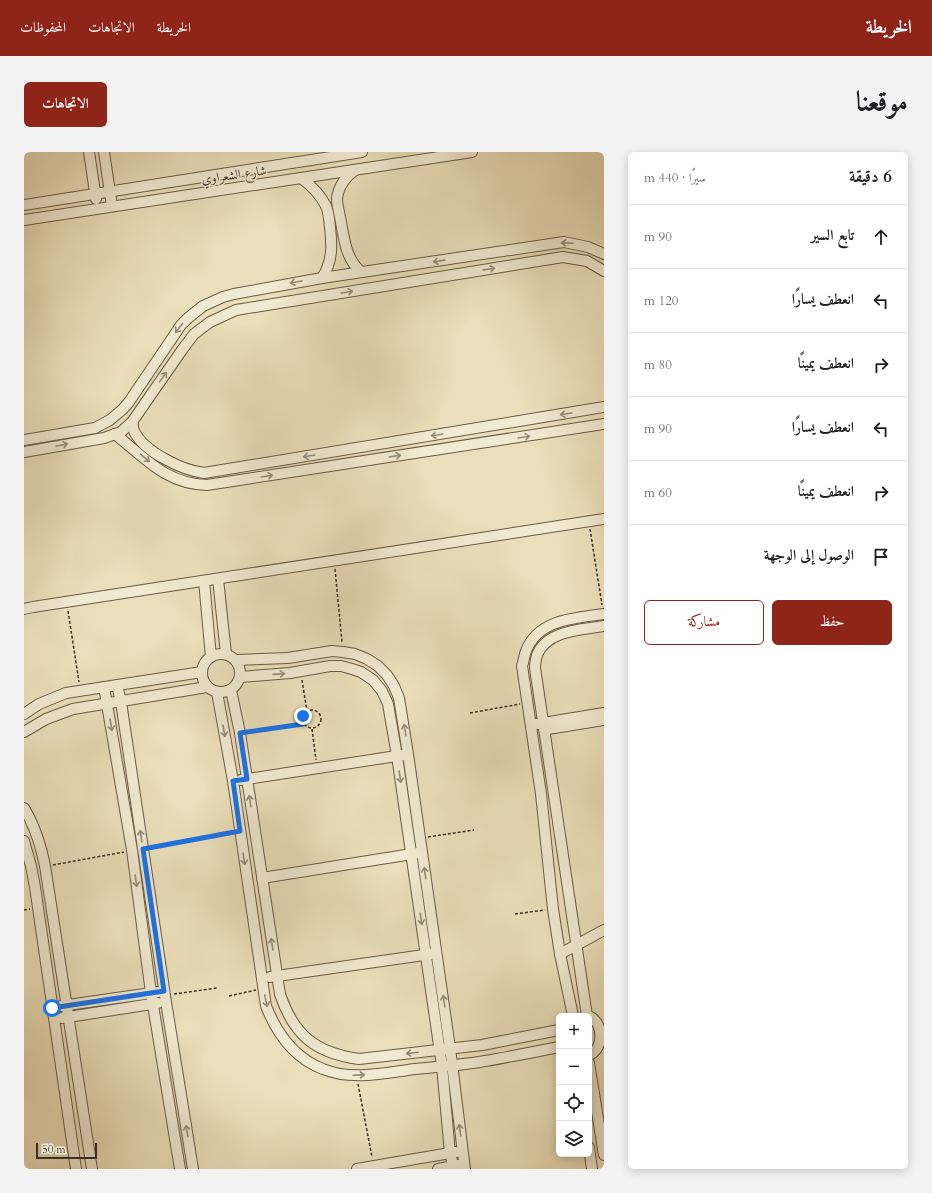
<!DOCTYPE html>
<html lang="ar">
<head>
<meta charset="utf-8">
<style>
  body { margin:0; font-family:Cardo,Amiri,serif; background:#f2f2f2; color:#202124; direction:rtl }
  .controls { position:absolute; right:12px; bottom:12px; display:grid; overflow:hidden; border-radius:6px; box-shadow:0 2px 10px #0003 }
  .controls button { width:36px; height:36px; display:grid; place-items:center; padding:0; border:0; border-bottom:1px solid #e0e0e0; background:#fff; color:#202124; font:20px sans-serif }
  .scale { position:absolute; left:12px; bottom:10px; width:61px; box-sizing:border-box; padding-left:4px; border:2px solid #3c2f25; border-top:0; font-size:11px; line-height:14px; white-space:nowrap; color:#3c2f25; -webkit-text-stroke:3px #f1ead2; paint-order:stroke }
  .stop { position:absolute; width:12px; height:12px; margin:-9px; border:3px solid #1a73e8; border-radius:50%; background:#fff }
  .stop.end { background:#1a73e8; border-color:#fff; box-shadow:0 1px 4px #0008 }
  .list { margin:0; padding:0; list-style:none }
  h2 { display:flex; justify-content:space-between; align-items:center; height:52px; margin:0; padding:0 16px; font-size:17px }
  h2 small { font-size:13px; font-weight:400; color:#757577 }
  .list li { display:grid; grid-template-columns:26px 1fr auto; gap:12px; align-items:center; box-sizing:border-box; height:64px; padding:0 16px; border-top:1px solid #e0e0e0 }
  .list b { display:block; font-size:15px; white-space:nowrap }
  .list em { font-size:13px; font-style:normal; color:#757577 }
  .actions { display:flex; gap:8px; padding:12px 16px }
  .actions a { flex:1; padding:9px 0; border:1px solid #8f2418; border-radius:6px; text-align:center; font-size:14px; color:#8f2418 }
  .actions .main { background:#8f2418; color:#fff }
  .icon { flex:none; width:22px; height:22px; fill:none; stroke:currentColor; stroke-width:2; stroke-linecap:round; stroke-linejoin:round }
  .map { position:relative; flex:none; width:580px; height:1017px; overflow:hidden; direction:ltr; border-radius:6px }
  header { display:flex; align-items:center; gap:24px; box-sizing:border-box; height:56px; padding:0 20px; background:#8f2418; color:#fff }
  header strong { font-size:19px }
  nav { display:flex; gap:22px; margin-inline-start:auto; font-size:14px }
  .intro { display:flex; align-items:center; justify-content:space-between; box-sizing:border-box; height:96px; padding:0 24px }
  h1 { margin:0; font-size:28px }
  .button { padding:10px 18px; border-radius:6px; background:#8f2418; color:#fff; font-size:14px; font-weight:700 }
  main { display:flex; gap:24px; padding:0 24px }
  aside { flex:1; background:#fff; border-radius:6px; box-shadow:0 2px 10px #0003 }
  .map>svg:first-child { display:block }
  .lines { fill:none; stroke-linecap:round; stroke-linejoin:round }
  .minor-casing { stroke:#685b4a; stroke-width:12 }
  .path { stroke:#3c2f25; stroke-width:1.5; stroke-dasharray:3 2; stroke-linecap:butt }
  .minor { stroke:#f1ead2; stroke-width:10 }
  .oneway { stroke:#968c7c }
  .route { stroke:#1a73e8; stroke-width:5 }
  .labels { text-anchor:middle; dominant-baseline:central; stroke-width:3; stroke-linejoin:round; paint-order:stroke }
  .street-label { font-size:13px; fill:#3c2f25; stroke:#f1ead2 }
</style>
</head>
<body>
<header>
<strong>الخريطة</strong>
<nav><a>الخريطة</a><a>الاتجاهات</a><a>المحفوظات</a></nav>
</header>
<div class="intro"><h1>موقعنا</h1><a class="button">الاتجاهات</a></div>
<main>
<aside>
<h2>6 دقيقة<small>سيرًا · 440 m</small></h2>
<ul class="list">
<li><svg class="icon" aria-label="ahead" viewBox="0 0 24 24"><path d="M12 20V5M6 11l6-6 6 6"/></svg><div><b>تابع السير</b></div><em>90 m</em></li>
<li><svg class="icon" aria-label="left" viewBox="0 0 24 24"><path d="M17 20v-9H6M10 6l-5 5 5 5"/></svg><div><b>انعطف يسارًا</b></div><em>120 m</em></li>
<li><svg class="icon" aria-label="right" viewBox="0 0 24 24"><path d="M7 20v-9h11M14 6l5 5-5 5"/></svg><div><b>انعطف يمينًا</b></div><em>80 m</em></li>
<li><svg class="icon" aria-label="left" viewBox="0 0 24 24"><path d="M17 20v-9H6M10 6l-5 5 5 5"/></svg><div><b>انعطف يسارًا</b></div><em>90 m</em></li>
<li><svg class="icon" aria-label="right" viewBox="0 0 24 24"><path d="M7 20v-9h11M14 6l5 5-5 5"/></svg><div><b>انعطف يمينًا</b></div><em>60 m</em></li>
<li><svg class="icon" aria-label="arrive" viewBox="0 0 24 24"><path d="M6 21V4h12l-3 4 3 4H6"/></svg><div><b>الوصول إلى الوجهة</b></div></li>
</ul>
<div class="actions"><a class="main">حفظ</a><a>مشاركة</a></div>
</aside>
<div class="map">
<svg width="580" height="1017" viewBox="0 0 580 1017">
  <rect width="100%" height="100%" fill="#eadfba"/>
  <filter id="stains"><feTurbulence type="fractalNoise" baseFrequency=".005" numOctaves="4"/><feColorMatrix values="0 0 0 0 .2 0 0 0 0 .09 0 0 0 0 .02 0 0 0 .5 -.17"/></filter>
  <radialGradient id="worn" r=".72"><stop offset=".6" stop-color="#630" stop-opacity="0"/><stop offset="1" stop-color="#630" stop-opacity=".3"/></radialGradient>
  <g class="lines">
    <g class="minor-casing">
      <g id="minor">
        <polyline points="65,0 72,47"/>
        <polyline points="80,0 88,54"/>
        <path d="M331 18C322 24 314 35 313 47 313 53 315 59 316 65 320 85 321 106 337 120"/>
        <path d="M277 26C288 34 296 42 302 54 305 61 305 67 306 75 308 93 309 109 298 126"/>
        <polyline points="0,53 338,0"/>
        <polyline points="0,68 448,0"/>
        <path d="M108 270C109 273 109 276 110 279 120 300 158 318 180 321L580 255"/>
        <path d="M91 282C121 306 142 332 183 333L580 272"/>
        <polyline points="0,288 71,276 86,268 99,257 105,250 157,173 164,166 179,154 199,145 210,142 298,126 540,90 564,95 580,102"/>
        <polyline points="0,300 80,286 97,280 108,270 158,198 170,182 186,170 212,158 539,105 563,109 580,119"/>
        <polyline points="194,427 202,502"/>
        <polyline points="180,429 187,505"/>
        <polyline points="0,457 9,455 580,367"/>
        <circle cx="197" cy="521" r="19"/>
        <polyline points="212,508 264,506 308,499 319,500 331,502 343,507 354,514 363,523 370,534 375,546 384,602 426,896 441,1017"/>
        <polyline points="216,525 266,521 306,514 317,514 328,517 337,520 349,528 358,539 364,552 373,604 418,914 426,1001 430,1017"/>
        <polyline points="93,533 97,550 142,850 169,1017"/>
        <polyline points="80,535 108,698 127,841 156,1017"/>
        <path d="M207 538 216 581 256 842C270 884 292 901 335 907L458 893 535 878"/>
        <path d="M193 540 209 629 242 854C253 882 270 906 299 917 328 929 361 921 391 917 414 915 438 913 461 909 485 905 510 900 535 895"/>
        <polyline points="0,562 15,552 42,541 178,520"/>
        <polyline points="513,572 580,561"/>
        <polyline points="524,577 580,568"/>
        <polyline points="0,580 22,567 49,557 183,535"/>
        <polyline points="217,628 379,603"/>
        <path d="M0 656C11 674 17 694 21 714L68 1017"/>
        <polyline points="0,689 7,714 11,735 52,1017"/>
        <polyline points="238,726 394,701"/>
        <polyline points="536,802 580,778"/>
        <polyline points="246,825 407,802"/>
        <polyline points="37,854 134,840"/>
        <path d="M549 864 536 802 529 757 517 642 498 514C500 509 500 503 502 499 514 467 552 466 580 462"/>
        <path d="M563 864 511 516C511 512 512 507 513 503 523 478 557 478 580 474"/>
        <path d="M565 864C580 871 580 897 565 903"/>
        <polyline points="38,866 134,851"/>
        <polyline points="565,911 580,1003"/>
        <polyline points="565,995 568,1017"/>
        <polyline points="333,1017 432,1000"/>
        <polyline points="414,1017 435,1013"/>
      </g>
    </g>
    <g class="path">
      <polyline points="566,377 578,453"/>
      <polyline points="311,417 318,490"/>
      <polyline points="44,459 55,530"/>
      <polyline points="278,528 283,559"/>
      <circle cx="288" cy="567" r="9"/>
      <polyline points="446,561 496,552"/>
      <polyline points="288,577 292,608"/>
      <polyline points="224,580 279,572"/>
      <polyline points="404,685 450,678"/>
      <polyline points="128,695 208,680"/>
      <polyline points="29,713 100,700"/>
      <polyline points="0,758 6,757"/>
      <polyline points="491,762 521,758"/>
      <polyline points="150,842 193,836"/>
      <polyline points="205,844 232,838"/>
      <polyline points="334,932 348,1005"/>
    </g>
    <use href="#minor" class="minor"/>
  </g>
  <defs><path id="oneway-shaft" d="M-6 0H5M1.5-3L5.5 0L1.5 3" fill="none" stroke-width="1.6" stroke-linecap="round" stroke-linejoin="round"/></defs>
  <g class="oneway">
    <use href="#oneway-shaft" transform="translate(543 91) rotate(-177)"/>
    <use href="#oneway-shaft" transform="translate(415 109) rotate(172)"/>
    <use href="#oneway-shaft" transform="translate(465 117) rotate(-9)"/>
    <use href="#oneway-shaft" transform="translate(272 130) rotate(170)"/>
    <use href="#oneway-shaft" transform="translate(323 140) rotate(-9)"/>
    <use href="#oneway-shaft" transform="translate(155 176) rotate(128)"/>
    <use href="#oneway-shaft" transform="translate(139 225) rotate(-55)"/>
    <use href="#oneway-shaft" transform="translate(542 262) rotate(171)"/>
    <use href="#oneway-shaft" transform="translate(413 283) rotate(171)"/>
    <use href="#oneway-shaft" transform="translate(500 285) rotate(-9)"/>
    <use href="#oneway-shaft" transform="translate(38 293) rotate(-10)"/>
    <use href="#oneway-shaft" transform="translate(285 304) rotate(171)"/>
    <use href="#oneway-shaft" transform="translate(371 304) rotate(-9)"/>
    <use href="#oneway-shaft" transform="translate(121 306) rotate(39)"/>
    <use href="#oneway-shaft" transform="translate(243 324) rotate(-9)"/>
    <use href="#oneway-shaft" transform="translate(255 522) rotate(-4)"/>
    <use href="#oneway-shaft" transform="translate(87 573) rotate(80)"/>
    <use href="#oneway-shaft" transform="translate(381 578) rotate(-99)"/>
    <use href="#oneway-shaft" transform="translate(200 579) rotate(80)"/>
    <use href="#oneway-shaft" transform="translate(376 625) rotate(82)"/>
    <use href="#oneway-shaft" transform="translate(226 649) rotate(-99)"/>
    <use href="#oneway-shaft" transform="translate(117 684) rotate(-99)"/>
    <use href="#oneway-shaft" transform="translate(220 707) rotate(82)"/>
    <use href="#oneway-shaft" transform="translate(401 721) rotate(-98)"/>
    <use href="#oneway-shaft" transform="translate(112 729) rotate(82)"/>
    <use href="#oneway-shaft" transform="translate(397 767) rotate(82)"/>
    <use href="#oneway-shaft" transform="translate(248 792) rotate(-99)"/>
    <use href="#oneway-shaft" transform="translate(242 849) rotate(78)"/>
    <use href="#oneway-shaft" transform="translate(420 849) rotate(-98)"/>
    <use href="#oneway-shaft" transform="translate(388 901) rotate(173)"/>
    <use href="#oneway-shaft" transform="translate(335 923) rotate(-2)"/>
    <use href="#oneway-shaft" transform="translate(436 978) rotate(-96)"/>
    <use href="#oneway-shaft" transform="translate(163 979) rotate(-99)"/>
  </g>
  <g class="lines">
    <polyline class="route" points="28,856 140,839 119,697 216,679 209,629 223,627 216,581 279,572 279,564"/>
  </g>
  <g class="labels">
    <g class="street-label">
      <text transform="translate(210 23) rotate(-8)">شارع الشعراوي</text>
    </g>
  </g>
  <rect width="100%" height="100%" filter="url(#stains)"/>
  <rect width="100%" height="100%" fill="url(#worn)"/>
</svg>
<div class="controls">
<button>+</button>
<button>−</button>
<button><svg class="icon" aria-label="locate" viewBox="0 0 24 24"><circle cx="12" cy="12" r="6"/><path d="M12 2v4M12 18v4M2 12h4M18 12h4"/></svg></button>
<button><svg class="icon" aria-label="layers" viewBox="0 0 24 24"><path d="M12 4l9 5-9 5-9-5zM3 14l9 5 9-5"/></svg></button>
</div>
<div class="scale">50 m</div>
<div class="stop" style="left:28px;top:856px"></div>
<div class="stop end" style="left:279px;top:564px"></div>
</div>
</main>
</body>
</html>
